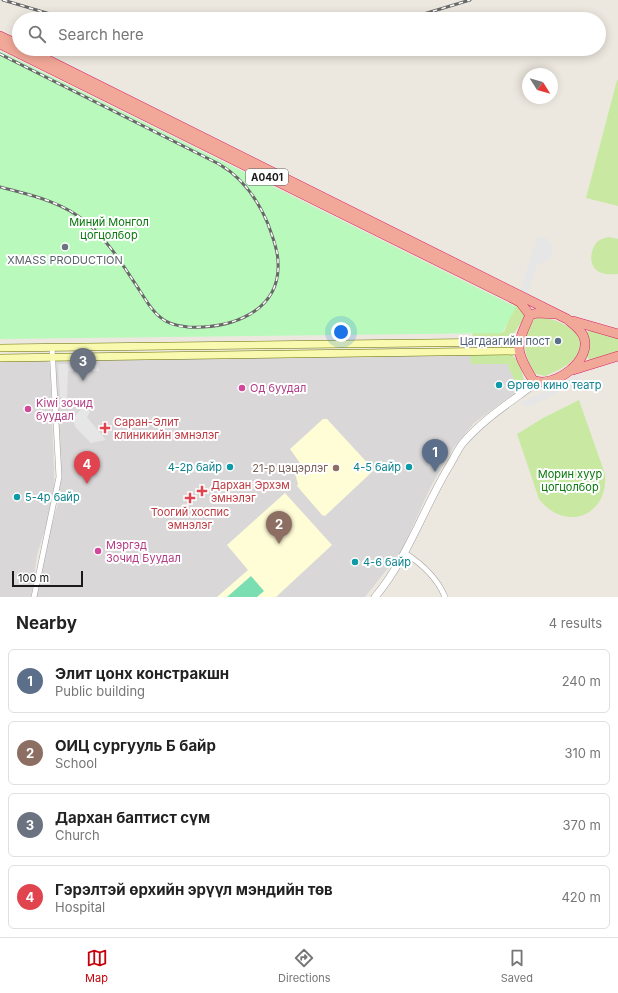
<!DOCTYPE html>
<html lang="en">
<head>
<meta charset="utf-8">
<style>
  body { margin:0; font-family:Inter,sans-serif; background:#f2f2f2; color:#222 }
  .compass { position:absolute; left:522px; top:68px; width:36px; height:36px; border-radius:50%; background:#fff; box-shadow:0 2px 10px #0003; rotate:127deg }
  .scale { position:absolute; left:12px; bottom:10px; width:71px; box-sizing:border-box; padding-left:4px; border:2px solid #1a1a1a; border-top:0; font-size:11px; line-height:14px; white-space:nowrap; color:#1a1a1a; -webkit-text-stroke:3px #fff; paint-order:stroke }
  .you { position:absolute; left:341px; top:332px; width:14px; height:14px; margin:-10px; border:3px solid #fff; border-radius:50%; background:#1a73e8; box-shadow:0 0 0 6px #1a73e833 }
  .badge { display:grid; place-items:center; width:26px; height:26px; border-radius:50%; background:#c50009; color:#fff; font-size:13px; font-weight:700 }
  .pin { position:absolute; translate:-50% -33px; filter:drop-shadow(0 1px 2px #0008) }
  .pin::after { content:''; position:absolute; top:21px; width:14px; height:12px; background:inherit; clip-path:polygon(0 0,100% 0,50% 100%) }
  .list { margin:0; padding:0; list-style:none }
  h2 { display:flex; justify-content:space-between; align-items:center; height:52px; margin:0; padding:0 16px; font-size:17px }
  h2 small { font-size:13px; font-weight:400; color:#767676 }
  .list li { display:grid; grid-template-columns:26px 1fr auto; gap:12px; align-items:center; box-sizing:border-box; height:64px; margin:0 8px 8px; padding:0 8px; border:1px solid #e0e0e0; border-radius:6px }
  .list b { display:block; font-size:15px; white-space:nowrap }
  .list p { margin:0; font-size:13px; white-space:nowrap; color:#767676 }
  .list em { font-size:13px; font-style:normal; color:#767676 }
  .icon { flex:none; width:22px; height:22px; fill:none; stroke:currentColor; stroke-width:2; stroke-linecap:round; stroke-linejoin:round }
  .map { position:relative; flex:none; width:618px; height:597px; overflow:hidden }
  .search { position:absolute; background:#fff; box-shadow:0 2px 10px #0003; left:12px; right:12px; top:12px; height:44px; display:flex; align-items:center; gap:10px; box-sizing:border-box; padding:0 14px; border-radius:22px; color:#767676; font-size:15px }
  .sheet { height:340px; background:#fff }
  nav { display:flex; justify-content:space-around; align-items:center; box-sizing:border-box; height:56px; border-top:1px solid #e0e0e0; background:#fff; font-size:11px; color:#767676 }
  nav a { display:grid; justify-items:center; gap:2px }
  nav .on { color:#c50009 }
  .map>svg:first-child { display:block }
  .residential { fill:#d9d7d7 }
  .education { fill:#fffdd6 }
  .grass { fill:#c9e9a3 }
  .park { fill:#b9fabc }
  .pitch { fill:#7bdeb3 }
  .parking { fill:#e6e6e6 }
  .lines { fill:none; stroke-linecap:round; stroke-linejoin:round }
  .minor-casing { stroke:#a1a1a1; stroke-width:6 }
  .tertiary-casing { stroke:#a1a1a1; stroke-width:8 }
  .secondary-casing { stroke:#697003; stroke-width:8 }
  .trunk-casing { stroke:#d62067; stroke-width:10 }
  .minor { stroke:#fff; stroke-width:5 }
  .tertiary { stroke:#fff; stroke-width:7 }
  .secondary { stroke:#f9fab0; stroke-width:7 }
  .trunk { stroke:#f2a898; stroke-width:9 }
  .rail-casing { stroke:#686868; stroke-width:3 }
  .rail { stroke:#fff; stroke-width:1.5; stroke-dasharray:4.5; stroke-linecap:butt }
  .worship-dot { fill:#6b7280; stroke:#fff; stroke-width:1.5 }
  .service-dot { fill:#5c6f8a; stroke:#fff; stroke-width:1.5 }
  .culture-dot { fill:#0f9aa8; stroke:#fff; stroke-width:1.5 }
  .hotel-dot { fill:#d1479c; stroke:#fff; stroke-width:1.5 }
  .health-dot { fill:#e0444e; stroke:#fff; stroke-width:1.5 }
  .education-dot { fill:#8d6e63; stroke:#fff; stroke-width:1.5 }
  .labels { text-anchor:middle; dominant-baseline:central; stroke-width:4; stroke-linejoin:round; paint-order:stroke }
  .shield { fill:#fff; stroke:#5f5f5f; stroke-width:1 }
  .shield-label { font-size:10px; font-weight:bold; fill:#1a1a1a }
  .park-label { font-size:11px; fill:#09780d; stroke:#fff }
  .worship-label { font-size:11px; fill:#5b616d; stroke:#fff }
  .service-label { font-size:11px; fill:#4e5e75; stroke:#fff; text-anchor:end }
  .culture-label { font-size:11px; fill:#0d838f; stroke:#fff; text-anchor:start }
  .hotel-label { font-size:11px; fill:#b23c85; stroke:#fff; text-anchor:start }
  .health-label { font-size:11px; fill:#be3a42; stroke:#fff; text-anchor:start }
  .education-label { font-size:11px; fill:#785e54; stroke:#fff; text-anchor:end }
</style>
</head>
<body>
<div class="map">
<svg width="618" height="597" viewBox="0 0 618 597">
  <rect width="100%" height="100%" fill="#ede8df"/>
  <g class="residential">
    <polygon points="503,352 516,358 524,380 520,389 474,423 454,447 431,486 401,552 365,597 36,597 38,575 58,503 54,363 58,357"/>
    <polygon points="45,359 50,364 55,497 37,555 31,597 0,597 0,360"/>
  </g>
  <g class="education">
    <polygon points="323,419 327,419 374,470 325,516 322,515 297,486 298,484 295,474 302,466 290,449"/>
    <polygon points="285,493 332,545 276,597 217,597 248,570 227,545"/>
  </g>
  <g class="grass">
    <polygon points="617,80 618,80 618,206 586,198"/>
    <path d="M609 237 618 239V274C613 274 607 275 602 273 588 269 589 251 597 242 600 239 605 238 609 237Z"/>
    <polygon points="515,303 526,315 511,338 471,341 473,332 504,332"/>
    <path d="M537 317C556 317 596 334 574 359 567 367 554 372 545 376L536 374C523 357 519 333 537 317Z"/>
    <path d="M589 329 618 337V353L589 360 587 356C589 348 586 334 589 329Z"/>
    <path d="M511 354C520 362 529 380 519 390L507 364H471L470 355Z"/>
    <path d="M579 400 605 474C609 516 565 533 539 499L517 434 543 418Z"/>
  </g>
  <polygon class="park" points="0,51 516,307 502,333 0,339"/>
  <polygon class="pitch" points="251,576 264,591 257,597 227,597"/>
  <g class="parking">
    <polygon points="537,237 547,238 553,246 553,251 547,261 537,265 527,295 520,292"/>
    <polygon points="58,364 98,364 99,371 68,371 67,400 60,397"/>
    <polygon points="579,374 580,379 577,383 541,401 527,407 520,403"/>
    <polygon points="84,406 90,412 87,417 106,440 91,443 76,428 72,419"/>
  </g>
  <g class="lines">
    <g class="minor-casing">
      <g id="minor">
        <path d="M405 553C422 564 437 577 445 597"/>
        <polyline points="34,597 59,477 52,348"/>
      </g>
    </g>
    <g class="tertiary-casing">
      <path id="tertiary" d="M375 597C407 559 423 510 448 468 453 460 457 451 462 444 483 419 511 402 537 382"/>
    </g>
    <g class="secondary-casing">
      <g id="secondary">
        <polyline points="0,348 518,342"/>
        <polyline points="0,358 518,351"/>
      </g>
    </g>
    <g class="trunk-casing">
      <g id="trunk">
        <polyline points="0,36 19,45"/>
        <polyline points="0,44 520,302 530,315"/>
        <path d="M26 49 567 319C573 324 579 328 583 335 595 360 552 390 533 380 514 349 516 347 530 315L537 313 556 314"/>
        <polyline points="573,321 618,334"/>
        <polyline points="573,370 618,356"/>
      </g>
    </g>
    <use href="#minor" class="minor"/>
    <use href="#tertiary" class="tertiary"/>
    <use href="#secondary" class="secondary"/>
    <use href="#trunk" class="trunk"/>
    <g class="rail-casing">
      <g id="rail">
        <polyline points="3,0 67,19"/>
        <polyline points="407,19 470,0"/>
        <path d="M0 54 219 164C243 178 258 200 268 224 272 236 278 249 278 262 281 313 229 329 188 327 178 326 167 324 160 317 151 310 146 300 140 291 124 267 108 240 86 222 61 201 30 195 0 187"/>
      </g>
    </g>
    <use href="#rail" class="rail"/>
  </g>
  <circle class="worship-dot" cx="65" cy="247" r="4"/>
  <circle class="service-dot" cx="558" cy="341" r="4"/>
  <g class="culture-dot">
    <circle cx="499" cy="385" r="4"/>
    <circle cx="230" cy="467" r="4"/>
    <circle cx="409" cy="467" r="4"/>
    <circle cx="17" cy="497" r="4"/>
    <circle cx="355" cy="562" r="4"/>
  </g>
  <g class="hotel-dot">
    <circle cx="242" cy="388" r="4"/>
    <circle cx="28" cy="409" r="4"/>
    <circle cx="98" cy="551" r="4"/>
  </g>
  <g class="health-dot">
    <path d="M103 422h4v4h4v4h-4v4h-4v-4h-4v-4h4z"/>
    <path d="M200 485h4v4h4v4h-4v4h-4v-4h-4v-4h4z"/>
    <path d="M188 492h4v4h4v4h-4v4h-4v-4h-4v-4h4z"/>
  </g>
  <circle class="education-dot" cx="336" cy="468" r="4"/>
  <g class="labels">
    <rect class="shield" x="246" y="169" width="42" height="16" rx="3"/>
    <g class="shield-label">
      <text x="267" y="177">A0401</text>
    </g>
    <g class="park-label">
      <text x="109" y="222">Миний Монгол<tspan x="109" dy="13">цогцолбор</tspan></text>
      <text x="570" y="474">Морин хуур<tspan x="570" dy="13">цогцолбор</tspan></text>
    </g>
    <g class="worship-label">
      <text x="65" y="260">XMASS PRODUCTION</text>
    </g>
    <g class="service-label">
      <text x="550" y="341">Цагдаагийн пост</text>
    </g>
    <g class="culture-label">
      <text x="507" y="385">Өргөө кино театр</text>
      <text x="222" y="467" text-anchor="end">4-2р байр</text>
      <text x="401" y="467" text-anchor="end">4-5 байр</text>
      <text x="25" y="497">5-4р байр</text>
      <text x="363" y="562">4-6 байр</text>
    </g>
    <g class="hotel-label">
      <text x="250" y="388">Од буудал</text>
      <text x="36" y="403">Kiwi зочид<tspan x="36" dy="13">буудал</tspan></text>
      <text x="106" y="545">Мэргэд<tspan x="106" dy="13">Зочид Буудал</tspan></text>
    </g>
    <g class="health-label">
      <text x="114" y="422">Саран-Элит<tspan x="114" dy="13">клиникийн эмнэлэг</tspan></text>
      <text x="211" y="485">Дархан Эрхэм<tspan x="211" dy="13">эмнэлэг</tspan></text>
      <text x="190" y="512" text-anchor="middle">Тоогий хоспис<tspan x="190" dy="13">эмнэлэг</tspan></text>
    </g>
    <g class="education-label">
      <text x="328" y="468">21-р цэцэрлэг</text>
    </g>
  </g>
</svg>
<svg class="compass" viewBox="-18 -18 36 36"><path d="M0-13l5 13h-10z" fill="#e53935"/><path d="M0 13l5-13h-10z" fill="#767676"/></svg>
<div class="scale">100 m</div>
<div class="you"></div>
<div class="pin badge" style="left:435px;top:472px;background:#5c6f8a">1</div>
<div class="pin badge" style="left:279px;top:544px;background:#8d6e63">2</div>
<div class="pin badge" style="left:83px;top:381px;background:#6b7280">3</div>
<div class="pin badge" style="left:87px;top:484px;background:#e0444e">4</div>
<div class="search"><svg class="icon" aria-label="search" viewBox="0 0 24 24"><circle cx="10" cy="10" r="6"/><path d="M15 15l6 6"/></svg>Search here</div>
</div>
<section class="sheet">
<h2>Nearby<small>4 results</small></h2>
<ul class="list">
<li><span class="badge" style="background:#5c6f8a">1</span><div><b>Элит цонх констракшн</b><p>Public building</p></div><em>240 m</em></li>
<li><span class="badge" style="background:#8d6e63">2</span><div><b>ОИЦ сургууль Б байр</b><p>School</p></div><em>310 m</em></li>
<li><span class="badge" style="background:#6b7280">3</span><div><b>Дархан баптист сүм</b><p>Church</p></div><em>370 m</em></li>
<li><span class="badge" style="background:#e0444e">4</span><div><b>Гэрэлтэй өрхийн эрүүл мэндийн төв</b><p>Hospital</p></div><em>420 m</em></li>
</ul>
</section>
<nav>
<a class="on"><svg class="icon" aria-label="map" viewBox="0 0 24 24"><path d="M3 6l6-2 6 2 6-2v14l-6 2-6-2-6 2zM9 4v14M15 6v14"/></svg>Map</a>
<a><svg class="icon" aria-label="directions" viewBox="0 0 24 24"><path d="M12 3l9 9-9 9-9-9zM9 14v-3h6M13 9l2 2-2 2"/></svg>Directions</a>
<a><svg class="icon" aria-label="saved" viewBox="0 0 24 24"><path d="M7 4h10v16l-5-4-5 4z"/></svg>Saved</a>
</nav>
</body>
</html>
